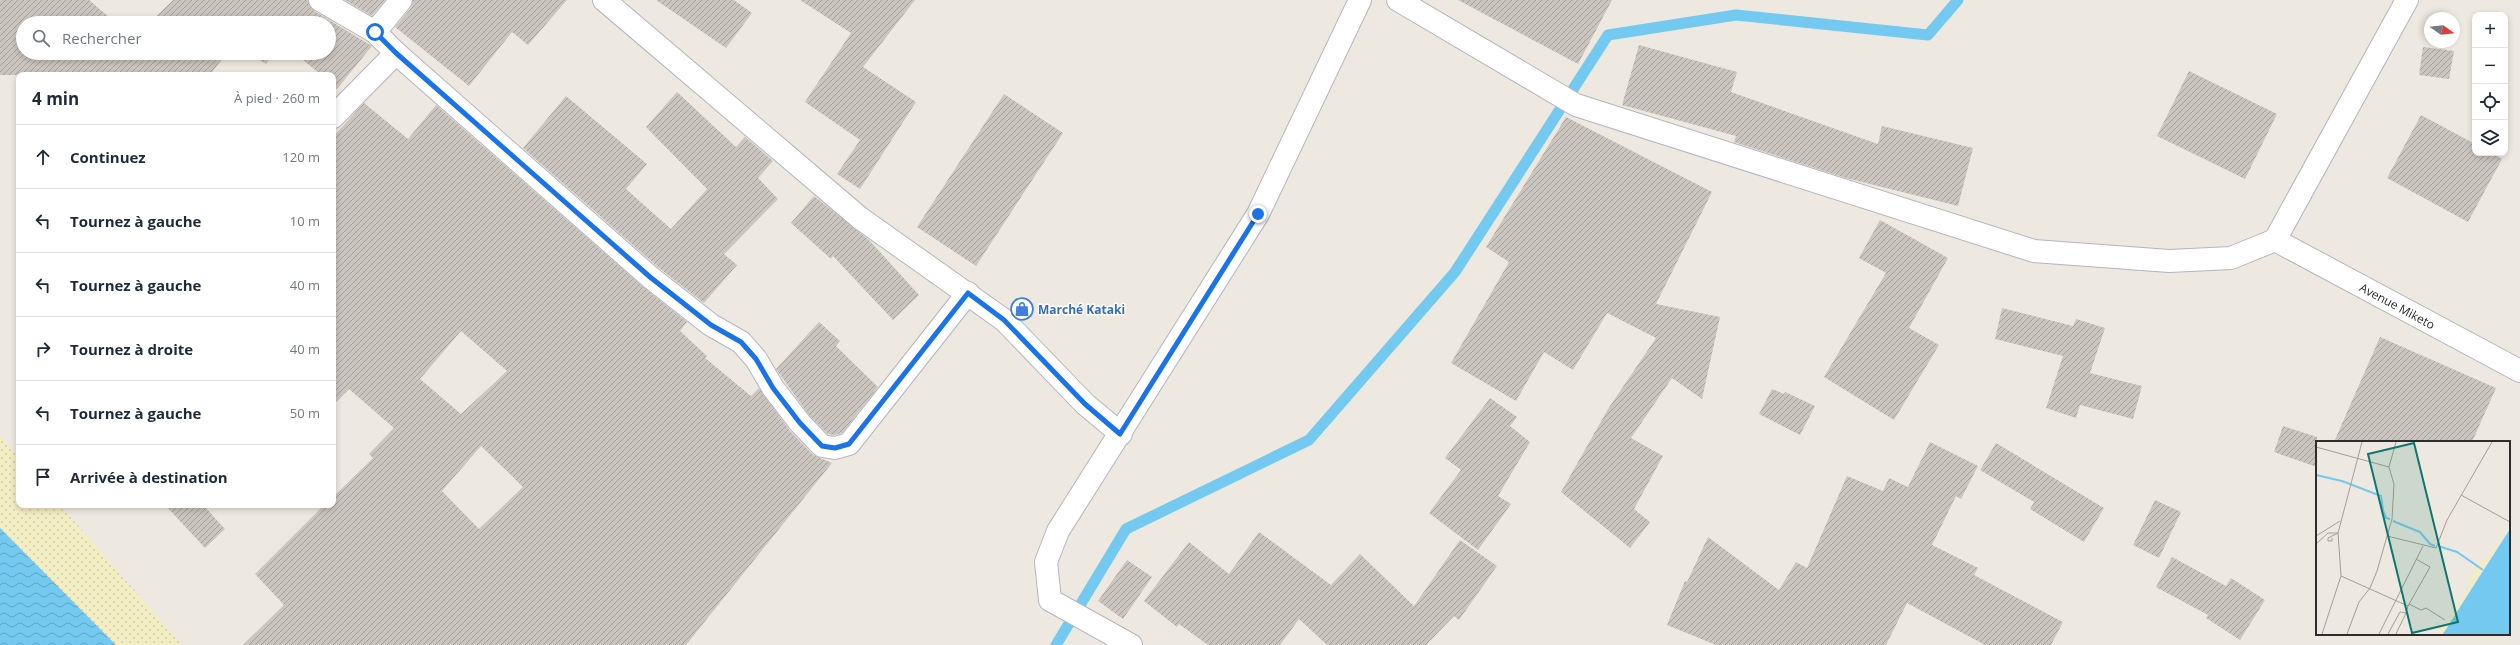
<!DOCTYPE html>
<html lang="fr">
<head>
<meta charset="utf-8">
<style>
  body { margin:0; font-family:"Open Sans",sans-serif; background:#f6f6f7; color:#1f2937 }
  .controls { position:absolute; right:12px; top:12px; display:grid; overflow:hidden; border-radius:8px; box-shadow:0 2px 6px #0003 }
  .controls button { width:36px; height:36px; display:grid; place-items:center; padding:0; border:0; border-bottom:1px solid #e0e1e3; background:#fff; color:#1f2937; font:20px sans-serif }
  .compass { position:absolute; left:2424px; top:12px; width:36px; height:36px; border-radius:50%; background:#fff; box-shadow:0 2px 6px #0003; rotate:104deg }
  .stop { position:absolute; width:12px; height:12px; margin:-9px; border:3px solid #1a73e8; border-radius:50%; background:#fff }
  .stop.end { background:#1a73e8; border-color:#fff; box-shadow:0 1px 4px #0008 }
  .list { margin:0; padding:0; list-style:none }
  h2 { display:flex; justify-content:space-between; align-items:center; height:52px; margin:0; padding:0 16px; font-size:17px }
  h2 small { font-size:13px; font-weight:400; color:#747a83 }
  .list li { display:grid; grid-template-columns:26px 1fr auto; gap:12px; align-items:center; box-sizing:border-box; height:64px; padding:0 16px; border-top:1px solid #e0e1e3 }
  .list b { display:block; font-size:15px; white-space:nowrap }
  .list em { font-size:13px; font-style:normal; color:#747a83 }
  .icon { flex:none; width:22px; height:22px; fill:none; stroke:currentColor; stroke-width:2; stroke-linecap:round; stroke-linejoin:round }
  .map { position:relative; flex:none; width:2520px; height:645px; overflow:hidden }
  .search { position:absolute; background:#fff; box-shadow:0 2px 6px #0003; left:16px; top:16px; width:320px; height:44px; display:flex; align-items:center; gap:10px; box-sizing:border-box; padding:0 14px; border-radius:22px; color:#747a83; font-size:15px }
  .panel { position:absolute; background:#fff; box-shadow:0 2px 6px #0003; left:16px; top:72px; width:320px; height:436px; border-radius:8px }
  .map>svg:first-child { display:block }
  .sand { fill:url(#sand-dots) }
  .water { fill:url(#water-waves) }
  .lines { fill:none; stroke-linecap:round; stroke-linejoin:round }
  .stream { stroke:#73c9ef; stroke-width:11 }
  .building { fill:url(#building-hatch); fill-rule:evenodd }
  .street-casing { stroke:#b3b5c0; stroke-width:24 }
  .street { stroke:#fff; stroke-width:22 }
  .route { stroke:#1a73e8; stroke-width:5 }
  .labels { text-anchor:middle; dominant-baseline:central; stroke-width:3; stroke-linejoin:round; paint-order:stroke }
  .street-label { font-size:12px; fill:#2d2d2d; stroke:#fff }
  .shop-label { font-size:12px; font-weight:bold; fill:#366cbe; stroke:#fff; text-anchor:start }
  .inset-river { fill:none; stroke:#73c9ef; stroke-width:2 }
  .inset-road { fill:none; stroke:#a19e98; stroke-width:1 }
  .view { fill:#0f766e; fill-opacity:0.15; stroke:#0f766e; stroke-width:2 }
  .inset-edge { fill:none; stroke:#2d2d2d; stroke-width:2 }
</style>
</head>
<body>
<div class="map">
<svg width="2520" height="645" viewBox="0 0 2520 645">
  <defs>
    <pattern id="sand-dots" width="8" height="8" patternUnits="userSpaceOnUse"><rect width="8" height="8" fill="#f3edc3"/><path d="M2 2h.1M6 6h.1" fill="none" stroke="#d1cca8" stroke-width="1.8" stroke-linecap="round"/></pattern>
    <pattern id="water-waves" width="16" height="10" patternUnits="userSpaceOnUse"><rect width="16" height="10" fill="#73c9ef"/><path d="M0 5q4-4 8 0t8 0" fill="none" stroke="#5fa4c2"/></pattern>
    <pattern id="building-hatch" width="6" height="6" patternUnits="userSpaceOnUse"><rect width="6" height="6" fill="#cac5bf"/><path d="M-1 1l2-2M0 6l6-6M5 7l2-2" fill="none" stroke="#a4a09c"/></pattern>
  </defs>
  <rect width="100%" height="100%" fill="#eee9e0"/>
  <polygon class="sand" points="0,435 19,458 19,505 60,505 182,645 116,645 0,528"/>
  <polygon class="water" points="0,528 116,645 0,645"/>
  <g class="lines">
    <polyline class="stream" points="1056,645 1126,529 1309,440 1455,272 1608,35 1736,15 1928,35 1958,0"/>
  </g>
  <g class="building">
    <polygon points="0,0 89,0 116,23 23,23 23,53 227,53 210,75 0,75"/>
    <polygon points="173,0 308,0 314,11 372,46 337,89 333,86 333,75 321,75 295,53 329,53 329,23 149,23"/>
    <polygon points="345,0 385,0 372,16"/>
    <polygon points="413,0 567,0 528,45 512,32 469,86 395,27 411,8"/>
    <polygon points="656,0 734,0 752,13 726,48"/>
    <polygon points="800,0 915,0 863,67 916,102 860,189 837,174 860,140 805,102 851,33"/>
    <polygon points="1458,0 1612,0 1578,64"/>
    <polygon points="1639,45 1737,72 1731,92 1878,144 1882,126 1973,148 1958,206 1846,178 1734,142 1736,136 1622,105"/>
    <polygon points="2423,47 2454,51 2449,79 2419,75"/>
    <polygon points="249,53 273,53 266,64"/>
    <polygon points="2189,71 2277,114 2245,179 2157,136"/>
    <polygon points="677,92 736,147 745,137 773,161 758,178 778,199 724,254 737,265 704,303 658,267 523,148 566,96 647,164 626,189 671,229 707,189 646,127"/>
    <polygon points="1004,94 1063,133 976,266 917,227"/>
    <path d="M364 103 408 139 436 105 642 286 687 322 680 331 707 356 705 358 751 396 759 388 790 431 813 455 832 463 686 645H243L284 605 255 574 324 505H333V497L373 458 369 454 394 428 349 389 333 405V137ZM461 331 507 371 461 414 420 379ZM481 446 523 487 479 529 442 491Z"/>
    <polygon points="2421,115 2475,144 2475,153 2492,153 2502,159 2468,222 2387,178"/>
    <polygon points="1566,117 1712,192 1656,304 1720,317 1702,399 1672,378 1631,438 1663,456 1634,509 1650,522 1630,548 1561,492 1608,409 1656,338 1607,313 1573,370 1544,352 1516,401 1451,363 1509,262 1486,247"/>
    <polygon points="814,196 869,240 919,295 893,320 833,256 831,259 791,223"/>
    <polygon points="1880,220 1948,258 1909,328 1939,345 1894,420 1824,377 1886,273 1859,258"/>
    <polygon points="2002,308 2073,326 2076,319 2105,328 2090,373 2142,386 2133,419 2080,405 2076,418 2046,408 2063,356 1995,339"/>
    <polygon points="819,322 840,341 836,346 878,387 842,433 834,435 828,434 809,415 776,369"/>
    <polygon points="2380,337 2496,388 2472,442 2334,442"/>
    <polygon points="1772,389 1784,394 1785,392 1815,406 1800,435 1759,414"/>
    <polygon points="1490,398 1517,417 1510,426 1530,442 1498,496 1511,504 1478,550 1429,513 1461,470 1445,458"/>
    <polygon points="2283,426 2317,437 2317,467 2274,452"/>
    <polygon points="1930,442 1978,466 1961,499 1956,496 1932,545 1978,568 1974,575 2063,622 2051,645 1985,645 1907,603 1886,645 1716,645 1667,625 1685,581 1687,582 1708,537 1779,590 1796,562 1807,568 1847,476 1883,491 1889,478 1908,487"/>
    <polygon points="1996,443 2104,508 2084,542 2030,509 2034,502 1980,470"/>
    <polygon points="2155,500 2181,512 2159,558 2133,545"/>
    <polygon points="165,505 203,505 225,529 205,548"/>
    <polygon points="1259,532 1331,585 1360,554 1414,606 1460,540 1497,566 1459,620 1454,616 1426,645 1327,645 1299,619 1280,645 1208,645 1179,624 1177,627 1144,601 1189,542 1229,574"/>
    <polygon points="2172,557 2226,586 2231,578 2265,600 2240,640 2206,618 2208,615 2156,587"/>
    <polygon points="1127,560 1152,577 1123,619 1098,601"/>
  </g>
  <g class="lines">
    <g class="street-casing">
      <g id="street">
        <polyline points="320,0 375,32"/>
        <polyline points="401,0 375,32 396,53 650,277 711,325 741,342 756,359 773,388 800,423 822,446 835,448 849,444 968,293"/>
        <polyline points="604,0 860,218 1004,320 1085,404 1121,434"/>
        <polyline points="1398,0 1576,105 2034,251 2169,261 2231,258 2275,240 2407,0"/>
        <polyline points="333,117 396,53"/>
        <path id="s1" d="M2275 240 2520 371"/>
        <polyline points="1131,645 1050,600 1046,562 1058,531 1258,214 1360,0"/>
      </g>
    </g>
    <use href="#street" class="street"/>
  </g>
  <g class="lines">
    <polyline class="route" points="375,32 396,53 650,277 711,325 741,342 756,359 773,388 800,423 822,446 835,448 849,444 968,293 1004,320 1085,404 1120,434 1258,214"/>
  </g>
  <defs>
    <g id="shop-ring" transform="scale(1.15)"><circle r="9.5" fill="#fff" stroke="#3f7fe0" stroke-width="1.5"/><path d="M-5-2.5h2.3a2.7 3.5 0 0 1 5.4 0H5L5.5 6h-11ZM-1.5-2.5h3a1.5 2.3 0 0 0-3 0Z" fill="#3f7fe0"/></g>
  </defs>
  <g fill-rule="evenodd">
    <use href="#shop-ring" x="1022" y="309"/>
  </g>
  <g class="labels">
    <g class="street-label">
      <text stroke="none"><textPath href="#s1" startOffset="139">Avenue Miketo</textPath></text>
    </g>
    <g class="shop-label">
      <text x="1038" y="309">Marché Kataki</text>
    </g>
  </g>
  <g transform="translate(2316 441)">
    <rect width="194" height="194" fill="#eee9e0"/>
    <path d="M194 84 127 193H121L150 152 160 124 172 116Z" fill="#f3edc3"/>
    <path d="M194 88V193H127L151 155Z" fill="#73c9ef"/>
    <path class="inset-river" d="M0 34 26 40 65 55 67 69 70 77 74 78M77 80 104 91 114 103 119 105M122 105 141 111 167 129"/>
    <path class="inset-road" d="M0 6 73 26 78 43 76 78 61 130 54 147 43 161 31 193M73 26 80 1M145 54 194 81M0 95 24 80M71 95 120 107 131 79 176 1M16 97V100H12V97L22 92M0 103 12 92H22M25 135 92 165 114 126 100 118M93 163 105 169 110 167 129 179M6 193 25 135 22 92 46 1M63 193 107 105M72 193 84 171 90 172 92 165M80 193 90 172"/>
    <path class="view" d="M98 2 142 181 96 192 52 13Z"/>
    <rect width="194" height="194" class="inset-edge"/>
  </g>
</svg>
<div class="controls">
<button>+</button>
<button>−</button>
<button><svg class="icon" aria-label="locate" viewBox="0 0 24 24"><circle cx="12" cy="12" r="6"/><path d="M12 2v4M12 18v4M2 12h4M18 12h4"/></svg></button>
<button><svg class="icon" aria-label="layers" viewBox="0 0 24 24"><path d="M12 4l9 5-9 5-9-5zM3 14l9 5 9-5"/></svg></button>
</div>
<svg class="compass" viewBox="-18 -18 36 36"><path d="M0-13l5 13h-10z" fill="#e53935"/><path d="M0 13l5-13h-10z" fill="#747a83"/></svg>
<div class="stop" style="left:375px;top:32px"></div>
<div class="stop end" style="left:1258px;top:214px"></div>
<div class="search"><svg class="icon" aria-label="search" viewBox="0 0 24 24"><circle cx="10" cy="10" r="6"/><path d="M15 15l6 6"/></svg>Rechercher</div>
<section class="panel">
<h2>4 min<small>À pied · 260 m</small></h2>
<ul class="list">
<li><svg class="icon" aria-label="ahead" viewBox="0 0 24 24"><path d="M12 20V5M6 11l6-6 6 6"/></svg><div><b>Continuez</b></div><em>120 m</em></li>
<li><svg class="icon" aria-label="left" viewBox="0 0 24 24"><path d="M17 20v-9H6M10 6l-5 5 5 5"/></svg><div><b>Tournez à gauche</b></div><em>10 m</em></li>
<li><svg class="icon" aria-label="left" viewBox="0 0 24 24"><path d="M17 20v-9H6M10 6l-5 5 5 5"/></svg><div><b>Tournez à gauche</b></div><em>40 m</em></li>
<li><svg class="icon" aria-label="right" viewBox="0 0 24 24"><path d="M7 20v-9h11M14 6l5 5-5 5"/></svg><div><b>Tournez à droite</b></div><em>40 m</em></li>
<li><svg class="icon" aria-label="left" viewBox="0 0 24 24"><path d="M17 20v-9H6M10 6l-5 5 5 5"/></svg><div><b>Tournez à gauche</b></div><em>50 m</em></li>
<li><svg class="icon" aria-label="arrive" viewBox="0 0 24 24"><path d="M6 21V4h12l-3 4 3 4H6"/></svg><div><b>Arrivée à destination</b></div></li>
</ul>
</section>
</div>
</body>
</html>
